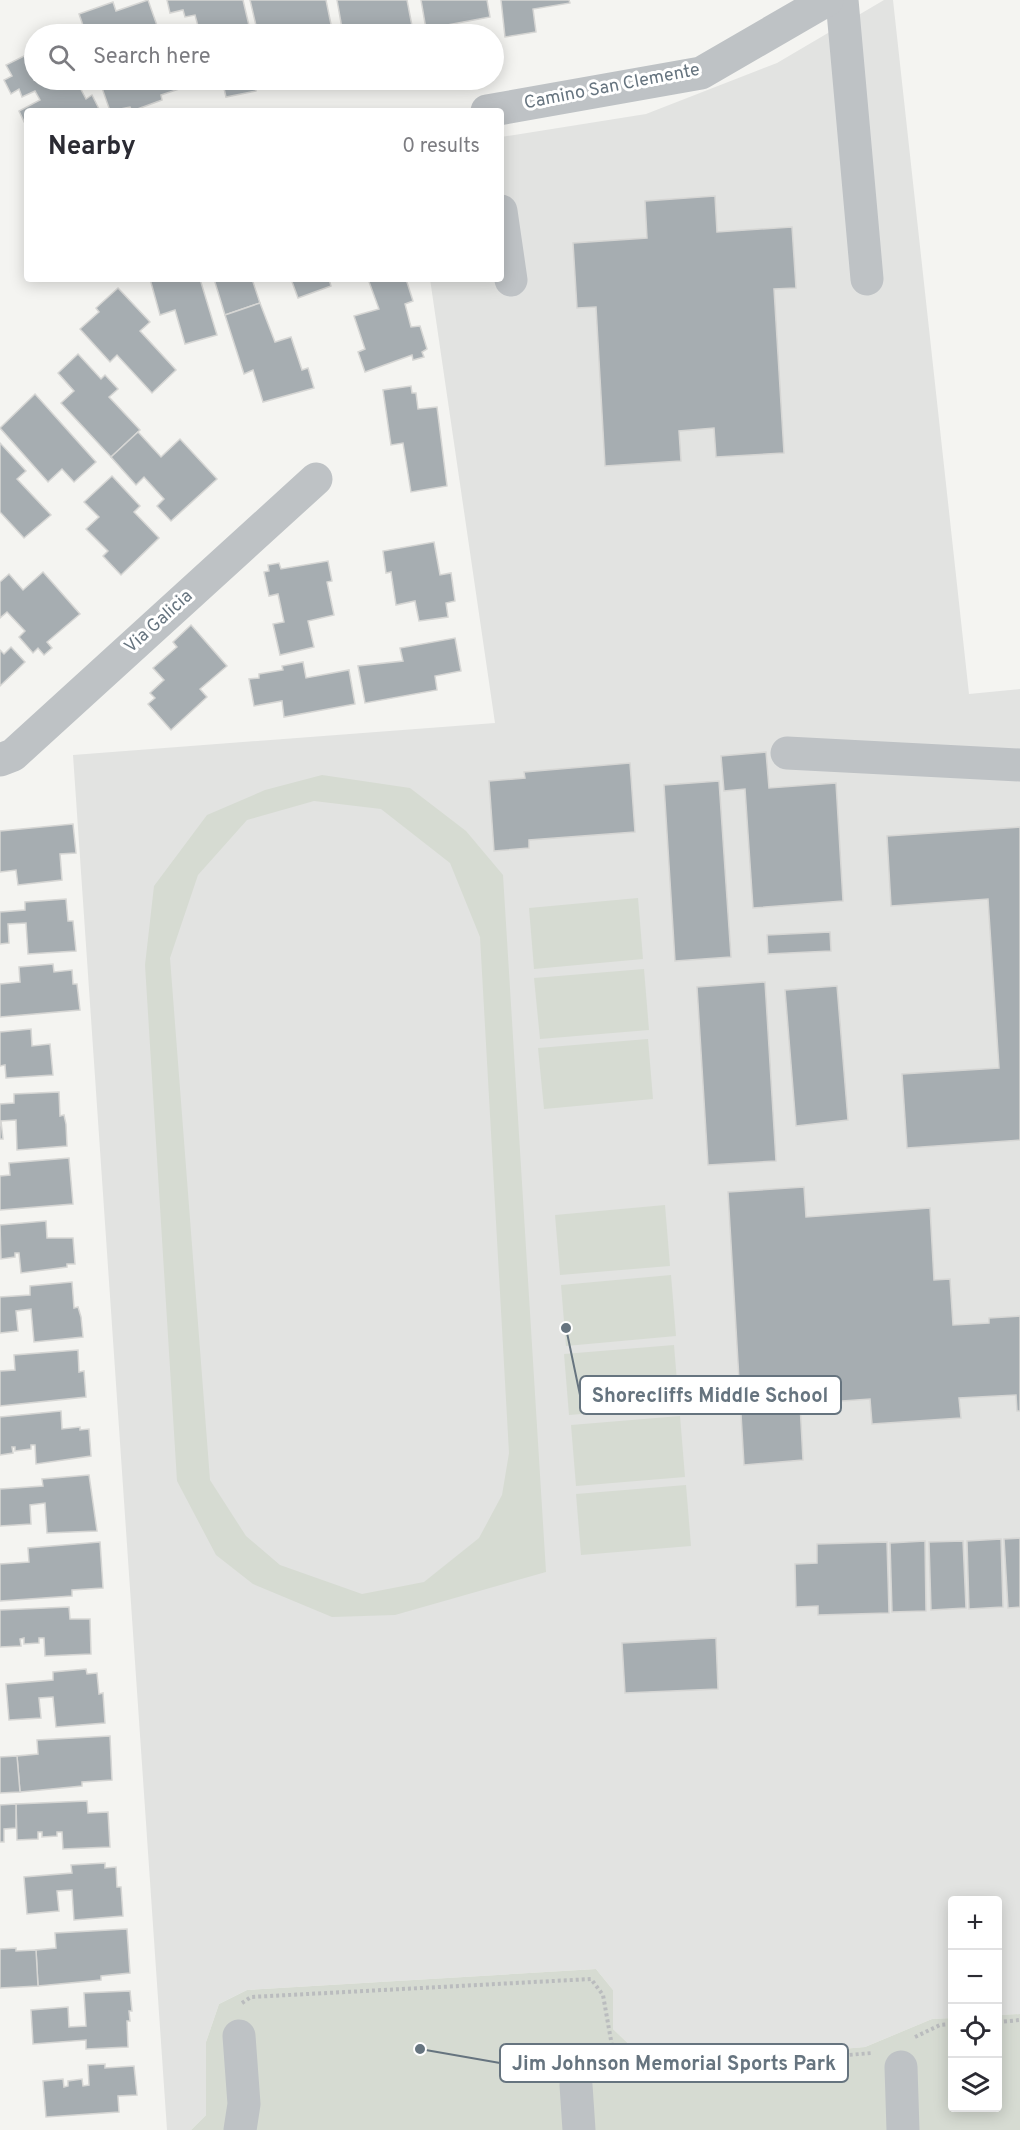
<!DOCTYPE html>
<html lang="en">
<head>
<meta charset="utf-8">
<style>
  body { margin:0; font-family:Overpass,sans-serif; background:#f7f7f7; color:#2b2b33 }
  .controls { position:absolute; right:18px; bottom:18px; display:grid; overflow:hidden; border-radius:6px; box-shadow:0 3px 15px #0003 }
  .controls button { width:54px; height:54px; display:grid; place-items:center; padding:0; border:0; border-bottom:2px solid #e1e1e2; background:#fff; color:#2b2b33; font:30px sans-serif }
  .list { margin:0; padding:0; list-style:none }
  h2 { display:flex; justify-content:space-between; align-items:center; height:78px; margin:0; padding:0 24px; font-size:26px }
  h2 small { font-size:20px; font-weight:400; color:#7c7c81 }
  .icon { flex:none; width:33px; height:33px; fill:none; stroke:currentColor; stroke-width:2; stroke-linecap:round; stroke-linejoin:round }
  .map { position:relative; flex:none; width:1020px; height:2130px; overflow:hidden }
  .search { position:absolute; background:#fff; box-shadow:0 3px 15px #0003; left:24px; top:24px; width:480px; height:66px; display:flex; align-items:center; gap:15px; box-sizing:border-box; padding:0 21px; border-radius:33px; color:#7c7c81; font-size:22px }
  .panel { position:absolute; background:#fff; box-shadow:0 3px 15px #0003; left:24px; top:108px; width:480px; height:174px; border-radius:6px }
  .map>svg:first-child { display:block }
  .built { fill:#e2e3e1 }
  .green { fill:#d6dbd2; fill-rule:evenodd }
  .building { fill:#a6adb1; stroke:#d6d6d4; stroke-width:1.5 }
  .lines { fill:none; stroke-linecap:round; stroke-linejoin:round }
  .path { stroke:#babcbe; stroke-width:4; stroke-dasharray:3 3; stroke-linecap:butt }
  .minor { stroke:#bec2c5; stroke-width:33 }
  .labels { text-anchor:middle; dominant-baseline:central; stroke-width:6; stroke-linejoin:round; paint-order:stroke }
  .street-label { font-size:18px; fill:#66747f; stroke:#fff }
  .leader { fill:none; stroke:#66747f; stroke-width:2 }
  .callout-dot { fill:#66747f; stroke:#fff; stroke-width:2 }
  .callout { fill:#fff; stroke:#66747f; stroke-width:2 }
  .callout-label { font-size:20px; text-anchor:middle; font-weight:bold; fill:#66747f }
</style>
</head>
<body>
<div class="map">
<svg width="1020" height="2130" viewBox="0 0 1020 2130">
  <rect width="100%" height="100%" fill="#f4f4f1"/>
  <polygon class="built" points="884,0 893,0 969,694 1020,689 1020,2014 998,2015 998,1900 952,1900 952,2018 932,2019 865,2047 675,2063 636,2051 613,2029 613,1990 596,1969 247,1990 219,2004 206,2042 206,2115 191,2130 167,2130 73,755 495,723 430,279 501,279 501,137 646,114 777,63"/>
  <g class="green">
    <path d="M322 775 410 788 466 831 503 875 546 1572 395 1615 332 1617 253 1584 216 1555 177 1481 145 965 154 886 207 815 265 790ZM314 801 381 809 450 863 480 937 509 1453 502 1495 479 1538 424 1582 362 1594 280 1565 246 1536 210 1480 170 958 198 875 247 820Z"/>
    <polygon points="638,898 643,959 534,969 529,908"/>
    <polygon points="644,969 649,1030 540,1039 534,978"/>
    <polygon points="648,1039 653,1099 544,1109 538,1048"/>
    <polygon points="665,1205 670,1266 560,1275 555,1215"/>
    <polygon points="671,1275 676,1336 566,1346 561,1285"/>
    <polygon points="674,1345 679,1406 569,1415 564,1354"/>
    <polygon points="680,1416 685,1477 576,1486 571,1425"/>
    <polygon points="686,1485 691,1546 581,1555 576,1494"/>
    <polygon points="596,1969 613,1990 613,2029 636,2051 675,2063 865,2047 932,2019 952,2018 952,2108 998,2108 998,2015 1020,2014 1020,2130 191,2130 206,2115 206,2042 219,2004 247,1990"/>
  </g>
  <g class="building">
    <polygon points="148,0 160,34 86,34 79,14 113,2 116,11"/>
    <polygon points="167,0 243,0 251,34 180,34 178,28 181,30 198,26 195,15 185,17 183,10 170,13"/>
    <polygon points="250,0 326,0 333,34 258,34"/>
    <polygon points="337,0 407,0 413,31 395,34 343,34"/>
    <polygon points="421,0 487,0 490,17 426,29"/>
    <polygon points="501,0 569,0 570,3 533,9 536,32 505,37"/>
    <polygon points="34,51 34,80 76,80 86,99 92,95 100,111 27,111 27,128 19,111 40,100 35,91 22,97 19,89 11,94 4,80 12,76 6,65"/>
    <polygon points="107,80 176,80 179,89 161,95 162,100 132,111 130,107 110,111 101,85 108,82"/>
    <polygon points="222,80 254,80 256,91 226,97"/>
    <polygon points="715,196 717,232 792,227 796,288 774,289 784,453 716,457 714,428 679,431 681,461 605,466 596,307 577,308 573,243 647,238 645,201"/>
    <polygon points="150,279 200,279 217,335 185,344 175,310 160,315"/>
    <polygon points="214,279 252,279 260,303 225,315"/>
    <polygon points="291,279 329,279 331,286 298,298"/>
    <polygon points="368,279 406,279 413,301 405,304 411,327 420,326 427,349 422,352 424,357 413,360 412,355 365,372 358,352 365,349 354,316 379,309"/>
    <polygon points="118,288 150,322 140,331 176,370 152,393 117,355 110,362 80,329 99,312 96,308"/>
    <polygon points="260,303 275,342 291,337 302,370 308,368 314,388 263,402 253,370 244,374 225,315"/>
    <polygon points="78,354 101,379 105,375 118,389 109,397 140,430 111,457 61,403 74,391 58,373"/>
    <polygon points="411,386 412,393 416,393 418,409 437,407 447,486 411,492 403,443 391,445 383,390"/>
    <polygon points="35,394 96,462 74,482 62,469 48,482 0,428"/>
    <polygon points="138,432 161,457 180,439 217,479 171,521 157,506 164,499 144,477 136,485 111,457"/>
    <polygon points="0,443 26,471 17,479 51,515 24,538 0,512"/>
    <polygon points="112,476 140,506 134,512 159,538 121,575 103,556 108,551 86,529 99,517 84,502"/>
    <polygon points="434,542 440,575 451,573 455,601 446,603 448,617 419,621 415,601 396,605 391,572 386,573 383,551"/>
    <polygon points="328,561 332,581 327,582 334,615 308,621 314,647 280,655 273,624 284,622 278,594 269,596 264,572 269,571 268,565 279,563 281,569"/>
    <polygon points="43,572 80,614 47,642 52,648 44,655 38,648 33,653 19,637 25,631 7,612 0,618 0,582 9,574 23,590"/>
    <polygon points="191,625 227,666 200,689 207,697 171,730 148,704 155,698 150,693 164,680 153,668 177,647 173,642"/>
    <polygon points="455,638 461,671 435,676 437,690 365,703 358,666 403,661 400,648"/>
    <polygon points="11,647 25,662 0,686 0,650 4,654"/>
    <polygon points="303,662 306,678 349,670 355,704 284,717 282,701 254,706 249,679 259,678 259,674 283,670 282,666"/>
    <polygon points="766,752 769,788 836,783 843,901 753,908 745,789 724,791 721,756"/>
    <polygon points="630,763 635,832 529,840 529,848 494,851 489,781 525,778 524,772"/>
    <polygon points="719,781 731,957 675,961 664,785"/>
    <polygon points="73,824 76,853 60,854 62,880 18,885 16,870 0,872 0,831"/>
    <polygon points="1020,827 1020,1140 907,1148 902,1074 999,1068 988,899 891,906 887,836"/>
    <polygon points="66,899 68,921 73,921 76,951 28,954 26,923 8,924 9,943 0,944 0,912 25,910 25,902"/>
    <polygon points="830,932 831,951 768,954 767,935"/>
    <polygon points="53,964 54,972 72,970 73,984 77,984 80,1010 0,1017 0,984 20,982 19,967"/>
    <polygon points="765,982 776,1161 708,1165 697,987"/>
    <polygon points="837,986 848,1120 796,1126 785,990"/>
    <polygon points="31,1029 32,1046 50,1044 53,1075 6,1078 5,1065 0,1066 0,1032"/>
    <polygon points="59,1092 60,1116 64,1115 66,1124 67,1146 17,1150 16,1120 1,1121 3,1139 0,1139 0,1104 14,1103 14,1094"/>
    <polygon points="69,1158 73,1204 0,1210 0,1176 10,1175 9,1163"/>
    <polygon points="804,1187 806,1217 930,1208 934,1280 950,1279 953,1325 989,1323 989,1318 1020,1316 1020,1411 1017,1411 1016,1395 959,1398 961,1418 872,1424 870,1399 800,1404 803,1460 744,1465 728,1192"/>
    <polygon points="46,1221 47,1238 73,1238 75,1264 67,1264 67,1267 21,1273 19,1253 15,1253 15,1257 1,1259 0,1225"/>
    <polygon points="72,1282 74,1308 78,1307 81,1317 83,1337 34,1342 31,1309 16,1311 18,1331 0,1333 0,1297 30,1295 30,1286"/>
    <polygon points="78,1350 79,1372 84,1371 86,1397 0,1406 0,1371 15,1370 14,1355"/>
    <polygon points="61,1411 62,1429 80,1427 80,1430 89,1429 91,1456 36,1464 35,1445 31,1445 31,1449 15,1451 15,1447 12,1447 13,1453 0,1455 0,1417"/>
    <polygon points="89,1475 97,1531 47,1533 45,1503 30,1505 31,1524 0,1526 0,1489 43,1486 42,1479"/>
    <polygon points="1020,1538 1020,1607 1008,1608 1004,1539"/>
    <polygon points="1001,1539 1003,1607 969,1609 967,1541"/>
    <polygon points="925,1541 926,1611 892,1612 890,1543"/>
    <polygon points="963,1541 966,1608 931,1610 929,1542"/>
    <polygon points="100,1542 103,1588 72,1590 72,1596 0,1601 0,1564 29,1562 28,1548"/>
    <polygon points="887,1542 889,1613 818,1615 818,1606 796,1607 795,1564 817,1563 817,1544"/>
    <polygon points="69,1607 70,1619 90,1619 91,1654 45,1656 44,1638 39,1638 39,1643 24,1644 24,1638 20,1639 21,1646 0,1647 0,1610"/>
    <polygon points="716,1638 718,1689 625,1693 622,1643"/>
    <polygon points="86,1669 87,1674 97,1673 99,1694 103,1693 105,1723 56,1727 53,1697 39,1698 41,1718 9,1720 6,1684 53,1680 53,1672"/>
    <polygon points="110,1736 112,1780 82,1782 82,1786 20,1792 17,1756 38,1754 37,1740"/>
    <polygon points="17,1756 20,1792 0,1793 0,1757"/>
    <polygon points="87,1801 88,1813 108,1812 110,1847 63,1849 62,1832 57,1832 57,1836 42,1837 42,1832 38,1832 38,1839 17,1840 16,1804"/>
    <polygon points="16,1804 16,1828 4,1829 4,1842 0,1842 0,1805"/>
    <polygon points="105,1863 105,1868 116,1867 117,1887 121,1887 123,1916 74,1920 72,1890 57,1891 59,1911 27,1914 24,1877 72,1873 71,1865"/>
    <polygon points="127,1929 130,1973 101,1976 101,1980 38,1986 36,1950 56,1948 55,1933"/>
    <polygon points="16,1948 16,1951 36,1950 38,1986 0,1988 0,1949"/>
    <polygon points="130,1991 132,2011 129,2011 130,2021 127,2021 128,2047 86,2049 86,2040 33,2044 31,2010 68,2007 69,2027 86,2026 84,1993"/>
    <polygon points="105,2064 105,2068 134,2066 137,2095 118,2096 119,2112 46,2117 43,2081 63,2079 64,2087 68,2086 68,2081 82,2079 83,2086 89,2085 88,2065"/>
  </g>
  <g class="lines">
    <g class="path">
      <polyline points="242,2003 251,1997 591,1979 603,1995 612,2046 636,2060 682,2069 872,2053"/>
      <polyline points="998,2022 1020,2020"/>
      <polyline points="915,2037 940,2025 952,2024"/>
    </g>
    <g class="minor">
      <polyline points="842,0 867,279"/>
      <polyline points="487,111 701,73 827,0"/>
      <polyline points="501,211 511,280"/>
      <polyline points="787,753 1020,765"/>
      <polyline points="0,760 13,755 316,479"/>
      <polyline points="239,2036 244,2104 240,2130"/>
      <polyline points="901,2067 903,2130"/>
      <polyline points="576,2085 579,2130"/>
    </g>
  </g>
  <g class="labels">
    <g class="street-label">
      <text transform="translate(612 87) rotate(-11)">Camino San Clemente</text>
      <text transform="translate(159 622) rotate(-42)">Via Galicia</text>
    </g>
  </g>
  <path class="leader" d="M566 1328L580 1395M420 2049L500 2063"/>
  <g class="callout-dot">
    <circle cx="566" cy="1328" r="6"/>
    <circle cx="420" cy="2049" r="6"/>
  </g>
  <g class="callout">
    <rect x="580" y="1376" width="261" height="38" rx="6"/>
    <rect x="500" y="2044" width="348" height="38" rx="6"/>
  </g>
  <g class="callout-label">
    <text x="710" y="1402">Shorecliffs Middle School</text>
    <text x="674" y="2070">Jim Johnson Memorial Sports Park</text>
  </g>
</svg>
<div class="controls">
<button>+</button>
<button>−</button>
<button><svg class="icon" aria-label="locate" viewBox="0 0 24 24"><circle cx="12" cy="12" r="6"/><path d="M12 2v4M12 18v4M2 12h4M18 12h4"/></svg></button>
<button><svg class="icon" aria-label="layers" viewBox="0 0 24 24"><path d="M12 4l9 5-9 5-9-5zM3 14l9 5 9-5"/></svg></button>
</div>
<div class="search"><svg class="icon" aria-label="search" viewBox="0 0 24 24"><circle cx="10" cy="10" r="6"/><path d="M15 15l6 6"/></svg>Search here</div>
<section class="panel">
<h2>Nearby<small>0 results</small></h2>
<ul class="list">
</ul>
</section>
</div>
</body>
</html>
